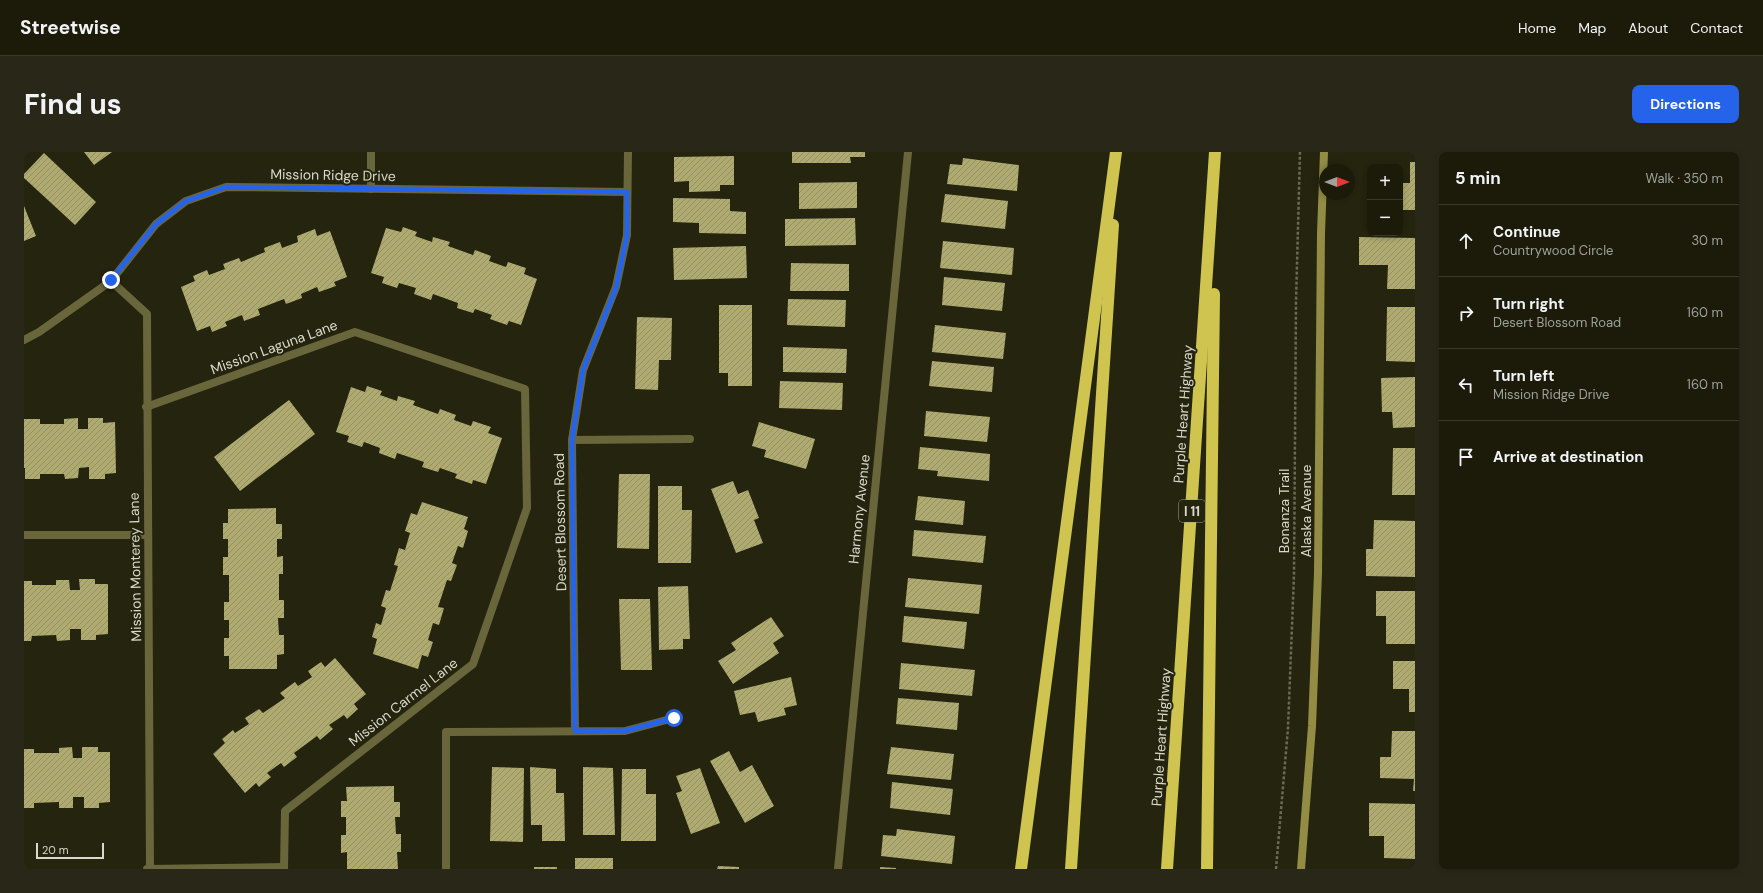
<!DOCTYPE html>
<html lang="en">
<head>
<meta charset="utf-8">
<style>
  body { margin:0; font-family:"DM Sans",sans-serif; background:#292818; color:#f1f3f6 }
  .controls { position:absolute; right:12px; top:12px; display:grid; overflow:hidden; border-radius:8px; box-shadow:0 2px 6px #0003 }
  .controls button { width:36px; height:36px; display:grid; place-items:center; padding:0; border:0; border-bottom:1px solid #3a392b; background:#1c1b0a; color:#f1f3f6; font:20px sans-serif }
  .compass { position:absolute; left:1295px; top:12px; width:36px; height:36px; border-radius:50%; background:#1c1b0a; box-shadow:0 2px 6px #0003; rotate:90deg }
  .scale { position:absolute; left:12px; bottom:10px; width:68px; box-sizing:border-box; padding-left:4px; border:2px solid #d9d9cb; border-top:0; font-size:11px; line-height:14px; white-space:nowrap; color:#d9d9cb; -webkit-text-stroke:3px #25240e; paint-order:stroke }
  .stop { position:absolute; width:12px; height:12px; margin:-9px; border:3px solid #2563eb; border-radius:50%; background:#fff }
  .stop.end { background:#2563eb; border-color:#fff; box-shadow:0 1px 4px #0008 }
  .list { margin:0; padding:0; list-style:none }
  h2 { display:flex; justify-content:space-between; align-items:center; height:52px; margin:0; padding:0 16px; font-size:17px }
  h2 small { font-size:13px; font-weight:400; color:#a0a19c }
  .list li { display:grid; grid-template-columns:26px 1fr auto; gap:12px; align-items:center; box-sizing:border-box; height:72px; padding:0 16px; border-top:1px solid #3a392b }
  .list b { display:block; font-size:15px; white-space:nowrap }
  .list p { margin:0; font-size:13px; white-space:nowrap; color:#a0a19c }
  .list em { font-size:13px; font-style:normal; color:#a0a19c }
  .icon { flex:none; width:22px; height:22px; fill:none; stroke:currentColor; stroke-width:2; stroke-linecap:round; stroke-linejoin:round }
  .map { position:relative; flex:none; width:1391px; height:717px; overflow:hidden; border-radius:8px }
  header { display:flex; align-items:center; gap:24px; box-sizing:border-box; height:56px; padding:0 20px; background:#1c1b0a; border-bottom:1px solid #3a392b }
  header strong { font-size:19px }
  nav { display:flex; gap:22px; margin-inline-start:auto; font-size:14px }
  .intro { display:flex; align-items:center; justify-content:space-between; box-sizing:border-box; height:96px; padding:0 24px }
  h1 { margin:0; font-size:28px }
  .button { padding:10px 18px; border-radius:8px; background:#2563eb; color:#fff; font-size:14px; font-weight:700 }
  main { display:flex; gap:24px; padding:0 24px }
  aside { flex:1; background:#1c1b0a; border-radius:8px; box-shadow:0 2px 6px #0003 }
  .map>svg:first-child { display:block }
  .building { fill:url(#building-hatch) }
  .lines { fill:none; stroke-linecap:round; stroke-linejoin:round }
  .path { stroke:#6a6a57; stroke-width:2.5; stroke-dasharray:3 2; stroke-linecap:butt }
  .lane { stroke:#69663b; stroke-width:8 }
  .street { stroke:#69663b; stroke-width:8 }
  .secondary { stroke:#928c45; stroke-width:8 }
  .highway { stroke:#cec44f; stroke-width:12 }
  .route { stroke:#2563eb; stroke-width:5 }
  .labels { text-anchor:middle; dominant-baseline:central; stroke-width:4; stroke-linejoin:round; paint-order:stroke }
  .shield { fill:#25240e; stroke:#a3a392; stroke-width:1 }
  .shield-label { font-size:13px; font-weight:bold; fill:#d9d9cb }
  .street-label { font-size:14px; fill:#d9d9cb; stroke:#25240e }
</style>
</head>
<body>
<header>
<strong>Streetwise</strong>
<nav><a>Home</a><a>Map</a><a>About</a><a>Contact</a></nav>
</header>
<div class="intro"><h1>Find us</h1><a class="button">Directions</a></div>
<main>
<div class="map">
<svg width="1391" height="717" viewBox="0 0 1391 717">
  <defs>
    <pattern id="building-hatch" width="6" height="6" patternUnits="userSpaceOnUse"><rect width="6" height="6" fill="#aeaa70"/><path d="M-1 1l2-2M0 6l6-6M5 7l2-2" fill="none" stroke="#939063"/></pattern>
  </defs>
  <rect width="100%" height="100%" fill="#25240e"/>
  <g class="building">
    <polygon points="60,0 88,0 70,13"/>
    <polygon points="768,0 841,0 841,5 826,5 827,11 768,11"/>
    <polygon points="20,1 72,50 51,73 0,26 0,22"/>
    <polygon points="710,4 710,33 696,33 696,39 665,40 665,29 650,30 650,5"/>
    <polygon points="939,6 995,13 993,39 923,32 926,12 938,13"/>
    <polygon points="1386,10 1391,10 1391,58 1376,58 1376,31 1386,31"/>
    <polygon points="833,30 833,56 775,57 775,31"/>
    <polygon points="921,42 984,49 981,77 917,70"/>
    <polygon points="649,46 706,47 706,59 722,60 722,82 675,81 675,71 649,70"/>
    <polygon points="0,54 12,84 0,89"/>
    <polygon points="831,66 832,93 761,94 761,67"/>
    <polygon points="379,75 393,80 391,84 408,90 409,85 426,90 424,94 449,103 451,98 467,104 465,109 482,115 484,110 502,116 500,122 513,127 497,173 485,169 483,173 466,167 468,163 451,157 449,161 433,156 434,151 409,142 407,148 390,142 392,136 375,131 373,136 358,131 360,125 347,121 362,76 377,80"/>
    <polygon points="291,77 293,84 306,79 323,125 310,130 312,134 295,140 293,135 277,142 278,146 262,152 260,147 234,157 236,163 220,169 218,163 201,170 203,174 188,180 186,174 173,179 157,135 171,129 169,124 183,118 185,123 201,117 199,112 215,106 217,110 241,100 240,96 256,90 258,96 274,90 273,84"/>
    <polygon points="1335,85 1391,86 1391,137 1363,137 1364,113 1335,113"/>
    <polygon points="919,89 990,96 988,123 916,116"/>
    <polygon points="722,94 723,126 650,128 649,96"/>
    <polygon points="767,111 825,112 825,139 766,139"/>
    <polygon points="920,125 981,131 978,159 918,153"/>
    <polygon points="764,147 822,148 821,175 763,173"/>
    <polygon points="695,153 728,153 728,234 704,234 704,221 695,221"/>
    <polygon points="1363,155 1391,155 1391,210 1362,209"/>
    <polygon points="613,165 648,166 647,208 635,208 634,238 611,237"/>
    <polygon points="911,173 982,181 979,207 908,200"/>
    <polygon points="759,195 823,197 822,221 759,220"/>
    <polygon points="908,209 970,215 968,240 905,234"/>
    <polygon points="1391,225 1391,275 1369,276 1368,260 1358,260 1357,226"/>
    <polygon points="756,229 819,231 818,258 755,256"/>
    <polygon points="343,234 358,239 356,243 373,249 374,244 391,249 389,253 414,262 416,257 432,263 430,268 447,274 449,269 467,275 464,281 478,286 462,332 449,328 448,332 431,326 433,322 416,316 414,320 398,315 400,310 373,301 371,307 355,301 356,296 340,290 338,295 323,290 325,284 312,280 327,235 341,240"/>
    <polygon points="265,248 291,282 216,339 190,305"/>
    <polygon points="902,259 966,265 963,290 900,284"/>
    <polygon points="54,266 54,277 64,277 64,266 79,266 79,271 91,270 92,321 81,322 81,327 65,327 65,315 55,316 54,326 41,327 40,322 16,322 16,327 1,327 1,316 0,316 0,267 16,267 16,272 40,272 40,267"/>
    <polygon points="735,270 791,287 782,317 740,305 742,298 728,294"/>
    <polygon points="896,295 966,302 965,329 913,324 914,319 894,317"/>
    <polygon points="1369,296 1391,296 1391,343 1368,343"/>
    <polygon points="595,322 626,322 625,397 593,396"/>
    <polygon points="709,329 714,342 724,338 735,366 730,368 739,391 712,401 687,337"/>
    <polygon points="634,334 658,334 658,358 668,358 667,411 634,411"/>
    <polygon points="894,344 941,349 939,373 891,368"/>
    <polygon points="398,350 444,365 440,377 444,379 439,396 434,394 428,411 433,413 427,429 423,428 414,455 420,456 415,473 409,471 404,488 409,490 404,505 398,503 394,517 349,502 353,487 348,485 352,471 357,473 362,456 357,454 362,438 366,439 374,414 370,413 375,396 381,398 386,381 381,379 387,361 393,363"/>
    <polygon points="252,356 252,372 258,372 258,387 253,387 253,405 259,404 259,422 255,422 255,448 260,448 260,466 254,466 255,483 260,483 260,502 253,503 253,517 205,517 205,504 200,504 200,486 205,486 205,468 200,468 200,450 205,450 205,423 199,423 199,405 204,405 204,387 199,387 199,371 204,371 204,357"/>
    <polygon points="1350,368 1391,369 1391,425 1342,424 1342,397 1349,397"/>
    <polygon points="890,378 962,384 959,411 888,404"/>
    <polygon points="884,426 958,433 955,462 881,455"/>
    <polygon points="55,427 71,427 71,432 84,432 84,482 72,483 72,488 57,488 57,477 46,477 46,488 33,489 32,483 8,484 7,489 0,489 0,429 8,429 8,433 32,433 32,428 45,428 46,438 56,438"/>
    <polygon points="664,434 666,487 659,487 659,497 635,498 634,435"/>
    <polygon points="1352,439 1391,439 1391,492 1362,492 1362,464 1352,464"/>
    <polygon points="595,447 626,447 628,518 597,518"/>
    <polygon points="880,464 943,470 940,497 878,490"/>
    <polygon points="747,465 760,484 749,491 755,501 709,532 694,509 712,498 707,491"/>
    <polygon points="311,506 342,542 330,552 334,557 323,567 320,563 305,573 309,577 296,588 293,584 270,601 273,605 260,615 257,611 243,621 247,625 235,635 232,631 221,641 189,602 201,591 198,587 209,578 211,581 225,572 221,566 235,557 239,561 261,546 256,541 271,530 274,534 288,525 284,519 297,510 301,515"/>
    <polygon points="1369,509 1391,509 1391,560 1385,560 1385,537 1369,537"/>
    <polygon points="877,511 951,518 948,544 875,537"/>
    <polygon points="767,525 773,553 760,556 762,563 734,570 731,560 716,563 710,539"/>
    <polygon points="874,546 935,551 933,578 872,572"/>
    <polygon points="1368,579 1391,579 1391,639 1389,639 1390,627 1356,626 1356,605 1367,605"/>
    <polygon points="48,595 49,606 58,606 58,595 74,595 74,600 86,600 86,650 75,651 75,656 60,656 60,645 49,645 49,656 35,656 35,650 10,651 10,656 0,656 0,597 10,597 10,601 35,601 35,596"/>
    <polygon points="867,595 930,602 927,628 863,622"/>
    <polygon points="705,599 716,620 728,613 750,654 721,671 686,609"/>
    <polygon points="468,615 500,616 499,690 466,689"/>
    <polygon points="506,615 532,617 532,641 540,641 541,689 518,689 518,673 507,673"/>
    <polygon points="559,615 589,616 591,683 559,683"/>
    <polygon points="676,616 696,671 667,682 652,641 658,639 652,624"/>
    <polygon points="598,617 622,617 622,642 632,642 632,689 597,689"/>
    <polygon points="868,630 929,637 926,663 866,656"/>
    <polygon points="370,634 370,650 376,650 376,665 371,665 372,682 377,682 377,700 373,700 374,717 323,717 323,700 317,701 317,683 322,683 322,665 317,665 317,649 323,649 322,635"/>
    <polygon points="1345,651 1391,652 1391,707 1360,706 1360,684 1345,684"/>
    <polygon points="873,677 931,684 928,712 857,704 859,683 872,684"/>
    <rect x="551" y="706" width="38" height="11"/>
    <polygon points="694,714 715,715 715,717 693,717"/>
    <rect x="510" y="715" width="23" height="2"/>
    <polygon points="856,715 872,716 872,717 856,717"/>
  </g>
  <g class="lines">
    <polyline class="path" points="1252,717 1264,576 1270,423 1272,150 1276,0"/>
    <polyline class="lane" points="123,717 260,715"/>
    <g class="street">
      <polyline points="347,0 347,37"/>
      <polyline points="87,129 123,162 126,717"/>
      <polyline points="0,188 15,180 87,129 132,72 162,49 202,35 603,40"/>
      <polyline points="122,255 331,180 501,237 503,356 449,512 261,659 260,717"/>
      <polyline points="548,288 666,287"/>
      <polyline points="0,383 124,383"/>
      <polyline points="551,579 548,288 559,218 592,135 603,83 604,0"/>
      <polyline points="422,717 422,580 601,579 650,566"/>
      <polyline points="814,717 884,0"/>
    </g>
    <polyline class="secondary" points="1277,717 1288,574 1294,421 1297,81 1300,0"/>
    <g class="highway">
      <polyline points="997,717 1092,0"/>
      <polyline points="1047,717 1089,73"/>
      <polyline points="1143,717 1191,0"/>
      <polyline points="1183,717 1190,142"/>
    </g>
  </g>
  <g class="lines">
    <polyline class="route" points="87,128 132,72 162,49 202,35 603,40 603,83 592,136 559,218 548,288 551,579 601,579 650,566"/>
  </g>
  <g class="labels">
    <rect class="shield" x="1155" y="348" width="26" height="22" rx="3"/>
    <g class="shield-label">
      <text x="1168" y="359">I 11</text>
    </g>
    <g class="street-label">
      <text transform="translate(309 23) rotate(1)">Mission Ridge Drive</text>
      <text transform="translate(250 195) rotate(-20)">Mission Laguna Lane</text>
      <text transform="translate(1159 262) rotate(-86)">Purple Heart Highway</text>
      <text transform="translate(835 357) rotate(-84)">Harmony Avenue</text>
      <text transform="translate(1260 359) rotate(-90)">Bonanza Trail</text>
      <text transform="translate(1282 359) rotate(-90)">Alaska Avenue</text>
      <text transform="translate(536 370) rotate(-91)">Desert Blossom Road</text>
      <text transform="translate(111 415) rotate(-91)">Mission Monterey Lane</text>
      <text transform="translate(379 550) rotate(-38)">Mission Carmel Lane</text>
      <text transform="translate(1137 585) rotate(-86)">Purple Heart Highway</text>
    </g>
  </g>
</svg>
<div class="controls">
<button>+</button>
<button>−</button>
</div>
<svg class="compass" viewBox="-18 -18 36 36"><path d="M0-13l5 13h-10z" fill="#e53935"/><path d="M0 13l5-13h-10z" fill="#a0a19c"/></svg>
<div class="scale">20 m</div>
<div class="stop" style="left:650px;top:566px"></div>
<div class="stop end" style="left:87px;top:128px"></div>
</div>
<aside>
<h2>5 min<small>Walk · 350 m</small></h2>
<ul class="list">
<li><svg class="icon" aria-label="ahead" viewBox="0 0 24 24"><path d="M12 20V5M6 11l6-6 6 6"/></svg><div><b>Continue</b><p>Countrywood Circle</p></div><em>30 m</em></li>
<li><svg class="icon" aria-label="right" viewBox="0 0 24 24"><path d="M7 20v-9h11M14 6l5 5-5 5"/></svg><div><b>Turn right</b><p>Desert Blossom Road</p></div><em>160 m</em></li>
<li><svg class="icon" aria-label="left" viewBox="0 0 24 24"><path d="M17 20v-9H6M10 6l-5 5 5 5"/></svg><div><b>Turn left</b><p>Mission Ridge Drive</p></div><em>160 m</em></li>
<li><svg class="icon" aria-label="arrive" viewBox="0 0 24 24"><path d="M6 21V4h12l-3 4 3 4H6"/></svg><div><b>Arrive at destination</b></div></li>
</ul>
</aside>
</main>
</body>
</html>
